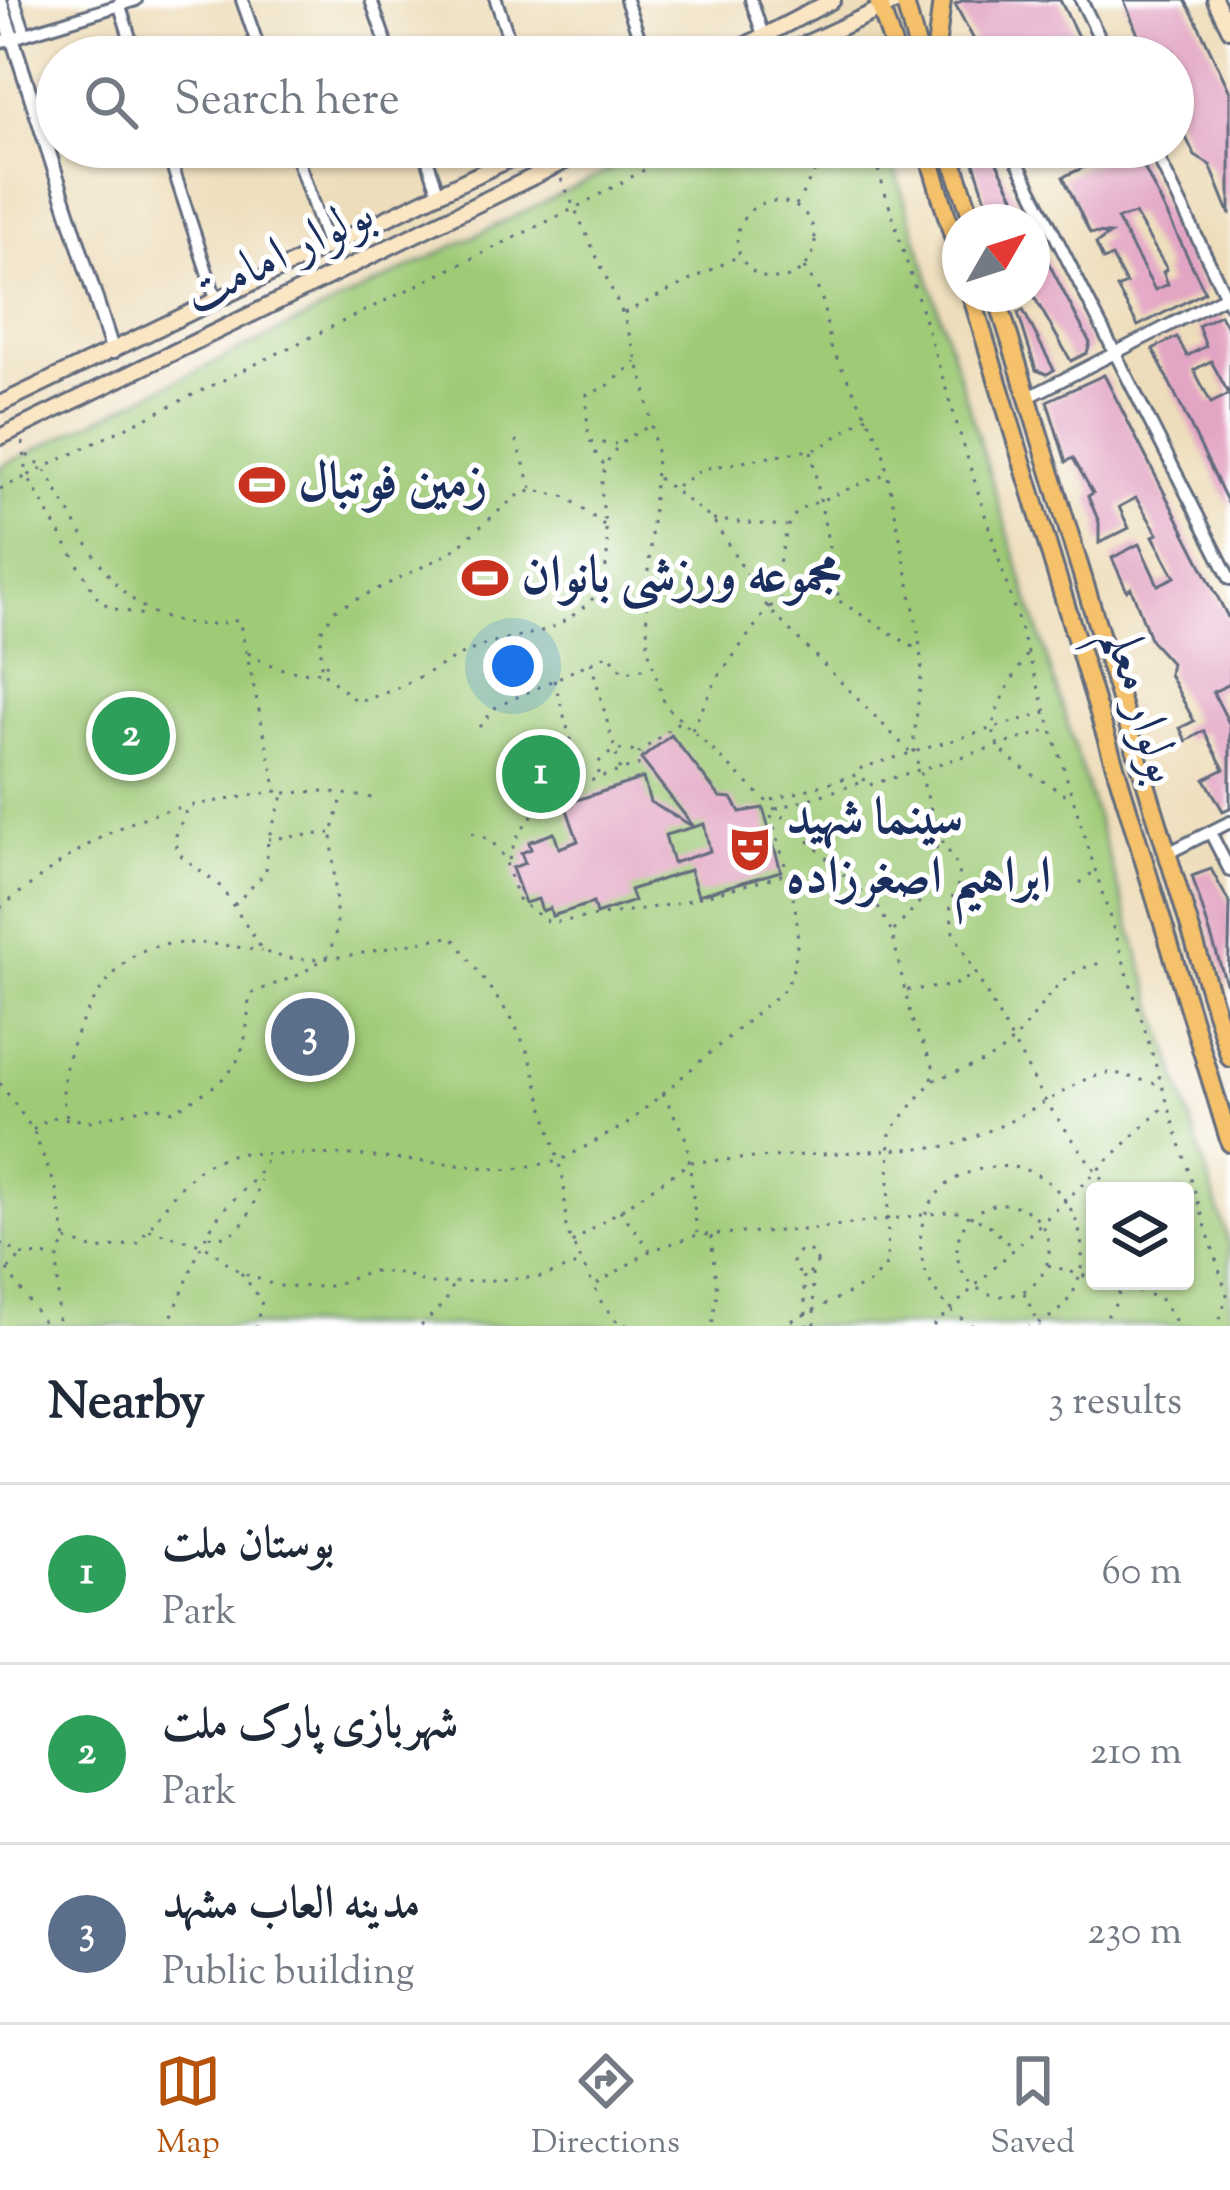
<!DOCTYPE html>
<html lang="en">
<head>
<meta charset="utf-8">
<style>
  body { margin:0; font-family:"Sorts Mill Goudy",Amiri,serif; background:#f2f2f3; color:#1f2937 }
  .controls { position:absolute; right:36px; bottom:36px; display:grid; overflow:hidden; border-radius:12px; box-shadow:0 3px 9px #0004 }
  .controls button { width:108px; height:108px; display:grid; place-items:center; padding:0; border:0; border-bottom:3px solid #e0e1e3; background:#fff; color:#1f2937; font:60px sans-serif }
  .compass { position:absolute; left:942px; top:204px; width:108px; height:108px; border-radius:50%; background:#fff; box-shadow:0 3px 9px #0004; rotate:51deg }
  .you { position:absolute; left:513px; top:666px; width:42px; height:42px; margin:-30px; border:9px solid #fff; border-radius:50%; background:#1a73e8; box-shadow:0 0 0 18px #1a73e833 }
  .badge { display:grid; place-items:center; width:78px; height:78px; border-radius:50%; background:#b45309; color:#fff; font-size:39px; font-weight:700 }
  .pin { position:absolute; translate:-50% -50%; border:6px solid #fff; box-shadow:0 3px 12px #0006 }
  .list { margin:0; padding:0; list-style:none }
  h2 { display:flex; justify-content:space-between; align-items:center; height:156px; margin:0; padding:0 48px; font-size:51px }
  h2 small { font-size:39px; font-weight:400; color:#747a83 }
  .list li { display:grid; grid-template-columns:78px 1fr auto; gap:36px; align-items:center; box-sizing:border-box; height:180px; padding:0 48px; border-top:3px solid #e0e1e3 }
  .list b { display:block; font-size:45px; white-space:nowrap }
  .list p { margin:0; font-size:39px; white-space:nowrap; color:#747a83 }
  .list em { font-size:39px; font-style:normal; color:#747a83 }
  .icon { flex:none; width:66px; height:66px; fill:none; stroke:currentColor; stroke-width:2; stroke-linecap:round; stroke-linejoin:round }
  .map { position:relative; flex:none; width:1230px; height:1326px; overflow:hidden }
  .search { position:absolute; background:#fff; box-shadow:0 3px 9px #0004; left:36px; right:36px; top:36px; height:132px; display:flex; align-items:center; gap:30px; box-sizing:border-box; padding:0 42px; border-radius:66px; color:#747a83; font-size:45px }
  .sheet { height:696px; background:#fff }
  nav { display:flex; justify-content:space-around; align-items:center; box-sizing:border-box; height:168px; border-top:3px solid #e0e1e3; background:#fff; font-size:33px; color:#747a83 }
  nav a { display:grid; justify-items:center; gap:6px }
  nav .on { color:#b45309 }
  .map>svg:first-child { display:block }
  .green { fill:#9fca76; stroke:#5d7c6a; stroke-width:3; fill-rule:evenodd }
  .building { fill:#e3a5c4; fill-rule:evenodd }
  .lines { fill:none; stroke-linecap:round; stroke-linejoin:round }
  .minor-casing { stroke:#646c7e; stroke-width:16 }
  .tertiary-casing { stroke:#646c7e; stroke-width:18 }
  .secondary-casing { stroke:#646c7e; stroke-width:20 }
  .primary-casing { stroke:#646c7e; stroke-width:22 }
  .path { stroke:#646c7e; stroke-width:3; stroke-dasharray:3 9; stroke-linecap:butt }
  .minor { stroke:#fff; stroke-width:10 }
  .tertiary { stroke:#fff; stroke-width:12 }
  .secondary { stroke:#fbe6c4; stroke-width:14 }
  .primary { stroke:#f5c16b; stroke-width:16 }
  .labels { text-anchor:middle; dominant-baseline:central; stroke-width:10; stroke-linejoin:round; paint-order:stroke }
  .street-label { font-size:51px; fill:#1b2f5e; stroke:#fff }
  .poi-label { font-size:51px; font-weight:bold; fill:#1b2f5e; stroke:#fff; text-anchor:start }
</style>
</head>
<body>
<div class="map">
<svg width="1230" height="1326" viewBox="0 0 1230 1326">
  <rect width="100%" height="100%" fill="#fff"/>
  <filter id="ink" filterUnits="userSpaceOnUse"><feTurbulence type="fractalNoise" baseFrequency=".00833" numOctaves="2"/><feDisplacementMap in="SourceGraphic" scale="24" xChannelSelector="R" yChannelSelector="G"/><feConvolveMatrix kernelMatrix="1 2 1 2 8 2 1 2 1" color-interpolation-filters="sRGB"/></filter>
  <filter id="wash" filterUnits="userSpaceOnUse"><feTurbulence type="fractalNoise" baseFrequency=".004" numOctaves="4" result="noise"/><feDisplacementMap in="SourceGraphic" scale="48" xChannelSelector="R" yChannelSelector="G"/><feGaussianBlur stdDeviation="2.7" result="paint"/><feColorMatrix in="noise" values="0 0 0 0 0 0 0 0 0 0 0 0 0 0 0 0 0 1.4 0 .05"/><feComposite in="paint" operator="in"/></filter>
  <g filter="url(#wash)">
    <rect width="100%" height="100%" fill="#edddba"/>
    <path class="green" d="M657 147H888L1230 1247V1326H0V467ZM1095 1191H1185V1281H1095Z"/>
    <g id="blocks">
      <g class="building">
        <polygon points="964,0 1060,0 1088,57 983,57 955,4"/>
        <polygon points="1124,0 1185,0 1196,20 1230,92 1230,215 1210,165 1195,156 1173,111 1173,51 1147,57"/>
        <polygon points="969,147 989,147 1027,222 993,222"/>
        <path d="M1100 147H1134L1205 292 1138 326 1117 288 1126 284 1112 257 1103 260 1096 244 1110 234 1090 233 1063 177 1104 158ZM1135 214 1167 269 1163 272 1168 284 1155 290 1117 219Z"/>
        <polygon points="1032,231 1090,343 1087,353 1071,361 1032,293"/>
        <polygon points="1023,310 1054,370 1047,374 1036,370 1018,313"/>
        <path d="M1220 315 1230 333V507L1153 349 1177 337 1187 356 1206 346 1198 326ZM1211 361 1229 394 1211 403 1194 370Z"/>
        <polygon points="1104,375 1230,621 1230,684 1213,692 1230,725 1230,808 1223,811 1205,779 1224,769 1204,731 1186,741 1180,728 1194,721 1169,674 1171,663 1151,641 1131,588 1127,591 1112,558 1139,544 1158,585 1175,577 1153,536 1158,534 1136,498 1119,507 1129,528 1099,543 1099,522 1088,496 1093,493 1073,458 1066,462 1047,401"/>
        <polygon points="671,735 720,797 732,798 740,812 763,808 781,871 698,895 690,870 630,890 634,901 596,914 593,903 552,916 550,908 542,911 538,899 525,903 512,868 525,863 521,853 531,849 529,842 554,833 559,848 578,841 565,804 643,778 650,802 694,827 665,835 673,863 710,851 704,824 694,827 641,759"/>
        <polygon points="1211,869 1230,904 1228,989 1192,876"/>
      </g>
    </g>
  </g>
  <g filter="url(#ink)">
    <use href="#blocks" fill-opacity="0" stroke="#646c7e" stroke-width="3"/>
    <g class="lines">
      <g class="minor-casing">
        <g id="minor">
          <polyline points="14,0 25,33"/>
          <polyline points="242,0 262,57"/>
          <polyline points="371,0 391,57"/>
          <polyline points="496,0 515,57"/>
          <polyline points="626,0 646,57"/>
          <polyline points="751,0 764,38"/>
          <polyline points="1081,0 1109,57"/>
          <polyline points="119,3 136,57"/>
          <polyline points="0,42 136,0"/>
          <polyline points="166,147 217,302"/>
          <polyline points="293,147 328,247"/>
          <polyline points="423,147 439,194"/>
          <polyline points="1010,147 1230,579"/>
          <polyline points="1153,147 1230,305"/>
          <polyline points="1029,397 1230,294"/>
          <polyline points="1210,832 1230,871"/>
          <polyline points="1166,854 1230,822"/>
        </g>
      </g>
      <g class="tertiary-casing">
        <polyline id="tertiary" points="0,0 113,352"/>
      </g>
      <g class="secondary-casing">
        <g id="secondary">
          <polyline points="1215,0 1230,30"/>
          <polyline points="723,57 833,0"/>
          <polyline points="777,57 900,0"/>
          <polyline points="0,404 535,147"/>
          <polyline points="0,437 594,147"/>
        </g>
      </g>
      <g class="primary-casing">
        <g id="primary">
          <polyline points="878,0 897,57"/>
          <polyline points="904,0 920,57"/>
          <polyline points="793,49 836,57"/>
          <polyline points="935,57 942,0"/>
          <polyline points="926,147 960,259"/>
          <polyline points="948,147 973,222"/>
          <polyline points="971,294 1230,1143"/>
          <polyline points="996,294 1230,1058"/>
        </g>
      </g>
      <g class="path">
        <polyline points="871,147 1227,1295 1218,1326"/>
        <polyline points="561,179 623,314 644,383 657,457 646,603 648,649 665,705 878,907 892,932 911,1018 933,1066 932,1081 890,1132 887,1264 869,1283 781,1326"/>
        <circle cx="776" cy="240" r="39"/>
        <polyline points="796,205 828,147"/>
        <polyline points="804,268 821,294 831,347 882,446 918,630 922,669 913,747 938,834 958,867 959,882 950,902 953,932 1046,1102 1110,1191"/>
        <polyline points="624,313 739,256"/>
        <polyline points="516,440 532,488"/>
        <polyline points="23,442 27,476 575,208 686,147"/>
        <polyline points="590,442 616,444"/>
        <polyline points="811,451 839,601"/>
        <path d="M27 455 44 468C93 550 125 646 239 620L277 791 188 806 174 840 178 853 221 887 263 951C317 974 396 941 453 937L512 1019 530 1057 564 1182 566 1230 602 1303 619 1324 630 1326"/>
        <path d="M604 464C585 444 587 421 587 394L605 388 636 362"/>
        <polyline points="658,478 713,520 768,608 909,751"/>
        <polyline points="677,486 703,469 820,448 867,416"/>
        <polyline points="0,489 27,476 98,599 111,608 149,616"/>
        <polyline points="713,520 786,526"/>
        <path d="M604 525 567 497 533 490 515 497 450 553 335 610 321 631V671L356 701C402 693 439 662 482 646 504 637 531 636 553 627 564 622 590 605 596 594 633 531 558 467 650 426"/>
        <polyline points="809,582 918,650"/>
        <polyline points="770,607 831,564"/>
        <path d="M248 653C271 667 295 676 321 671L331 658"/>
        <path d="M1027 655C969 747 988 746 1072 799"/>
        <polyline points="591,662 620,769"/>
        <polyline points="554,680 582,780"/>
        <polyline points="1046,712 861,768 866,786 1050,730"/>
        <polyline points="479,727 496,707 609,654 623,672 641,670 648,662"/>
        <polyline points="692,730 716,680 768,608 788,526 798,510 887,473"/>
        <path d="M599 774 598 763C609 751 621 746 637 753"/>
        <polyline points="285,793 324,791 379,799"/>
        <polyline points="772,800 862,773"/>
        <polyline points="776,809 863,782"/>
        <path d="M472 833C509 842 506 873 519 901L550 923 675 904 785 874"/>
        <polyline points="268,839 330,833"/>
        <path d="M509 860C525 795 582 784 638 765L639 753 681 720"/>
        <polyline points="1080,883 1092,873"/>
        <polyline points="234,905 266,872 268,839 284,793"/>
        <path d="M0 908C58 863 113 820 186 806"/>
        <polyline points="894,931 930,890 938,836"/>
        <polyline points="907,990 952,986 977,973"/>
        <path d="M934 1080C956 1071 986 1064 1004 1049 1041 1018 1050 971 1102 963"/>
        <polyline points="0,1083 33,1130 56,1188 66,1240 58,1256 58,1326"/>
        <polyline points="663,1093 687,1141 697,1233"/>
        <path d="M67 1116C50 1069 92 987 132 957 163 934 226 945 262 951"/>
        <path d="M33 1130 51 1117 91 1121 154 1106 173 1111C235 1076 247 1067 249 994L301 974 329 955 337 928 332 833 343 794"/>
        <circle cx="1003" cy="1250" r="46"/>
        <polyline points="620,1210 650,1250"/>
        <polyline points="149,1230 204,1245 240,1272 277,1286 326,1287 373,1271 402,1273 429,1284 542,1277 580,1264"/>
        <path d="M209 1236C242 1243 255 1206 260 1180"/>
        <polyline points="711,1236 717,1292 712,1326"/>
        <path d="M66 1240 98 1250 138 1243 182 1184 205 1165 236 1153 354 1155 509 1170 559 1161 627 1124 786 988C814 926 783 869 769 807"/>
        <polyline points="0,1243 23,1255 55,1256"/>
        <polyline points="572,1243 691,1162 951,1146 1005,1124 1088,1078 1112,1072 1160,1085"/>
        <circle cx="805" cy="1262" r="12"/>
        <polyline points="1048,1265 1095,1279"/>
        <polyline points="7,1270 46,1326"/>
        <polyline points="241,1273 262,1301 256,1326"/>
        <polyline points="812,1274 815,1326"/>
        <polyline points="803,1276 807,1326"/>
        <polyline points="0,1278 21,1256"/>
        <polyline points="1103,1281 1160,1298 1179,1326"/>
        <polyline points="597,1284 650,1251 697,1235 803,1230 954,1211 988,1224 1014,1249"/>
        <polyline points="1024,1293 1040,1326"/>
        <path d="M166 1326C187 1291 195 1246 220 1214 238 1192 258 1182 268 1156"/>
        <polyline points="421,1326 446,1301 454,1281"/>
        <polyline points="933,1326 1166,1105"/>
        <path d="M973 1326C898 1284 902 1177 993 1167 1085 1156 1120 1301 1029 1326"/>
        <polyline points="1100,1326 1117,1302 1122,1281"/>
      </g>
      <use href="#minor" class="minor"/>
      <use href="#tertiary" class="tertiary"/>
      <use href="#secondary" class="secondary"/>
      <use href="#primary" class="primary"/>
    </g>
  </g>
  <defs>
    <g id="stadium-bare" transform="scale(3.6)"><path d="M0-5a6.5 5 0 1 0 0 10a6.5 5 0 1 0 0-10ZM-3.5-1.8h7v3.6h-7Z" fill="#c8321e" stroke="#fff" stroke-width="2.5" paint-order="stroke"/></g>
    <g id="theatre-bare" transform="scale(3.6)"><path d="M-5-5.5Q0-4 5-5.5V0Q5 5 0 6Q-5 5-5 0ZM-3.3-2.5H-1v1.5H-3.3ZM1-2.5H3.3v1.5H1ZM-2.8 1Q0 5.5 2.8 1Z" fill="#c8321e" stroke="#fff" stroke-width="2.5" paint-order="stroke"/></g>
  </defs>
  <g fill-rule="evenodd">
    <use href="#stadium-bare" x="262" y="485"/>
    <use href="#stadium-bare" x="485" y="578"/>
    <use href="#theatre-bare" x="750" y="849"/>
  </g>
  <g class="labels">
    <g class="street-label">
      <text transform="translate(280 257) rotate(-26)">بولوار امامت</text>
      <text transform="translate(1140 706) rotate(73)">بولوار معلم</text>
    </g>
    <g class="poi-label">
      <text x="298" y="485">زمین فوتبال</text>
      <text x="521" y="578">مجموعه ورزشی بانوان</text>
      <text x="786" y="820">سینما شهید<tspan x="786" dy="59">ابراهیم اصغرزاده</tspan></text>
    </g>
  </g>
</svg>
<div class="controls">
<button><svg class="icon" aria-label="layers" viewBox="0 0 24 24"><path d="M12 4l9 5-9 5-9-5zM3 14l9 5 9-5"/></svg></button>
</div>
<svg class="compass" viewBox="-18 -18 36 36"><path d="M0-13l5 13h-10z" fill="#e53935"/><path d="M0 13l5-13h-10z" fill="#747a83"/></svg>
<div class="you"></div>
<div class="pin badge" style="left:541px;top:774px;background:#2e9e5b">1</div>
<div class="pin badge" style="left:131px;top:736px;background:#2e9e5b">2</div>
<div class="pin badge" style="left:310px;top:1037px;background:#5c6f8a">3</div>
<div class="search"><svg class="icon" aria-label="search" viewBox="0 0 24 24"><circle cx="10" cy="10" r="6"/><path d="M15 15l6 6"/></svg>Search here</div>
</div>
<section class="sheet">
<h2>Nearby<small>3 results</small></h2>
<ul class="list">
<li><span class="badge" style="background:#2e9e5b">1</span><div><b>بوستان ملت</b><p>Park</p></div><em>60 m</em></li>
<li><span class="badge" style="background:#2e9e5b">2</span><div><b>شهربازی پارک ملت</b><p>Park</p></div><em>210 m</em></li>
<li><span class="badge" style="background:#5c6f8a">3</span><div><b>مدينه العاب مشهد</b><p>Public building</p></div><em>230 m</em></li>
</ul>
</section>
<nav>
<a class="on"><svg class="icon" aria-label="map" viewBox="0 0 24 24"><path d="M3 6l6-2 6 2 6-2v14l-6 2-6-2-6 2zM9 4v14M15 6v14"/></svg>Map</a>
<a><svg class="icon" aria-label="directions" viewBox="0 0 24 24"><path d="M12 3l9 9-9 9-9-9zM9 14v-3h6M13 9l2 2-2 2"/></svg>Directions</a>
<a><svg class="icon" aria-label="saved" viewBox="0 0 24 24"><path d="M7 4h10v16l-5-4-5 4z"/></svg>Saved</a>
</nav>
</body>
</html>
